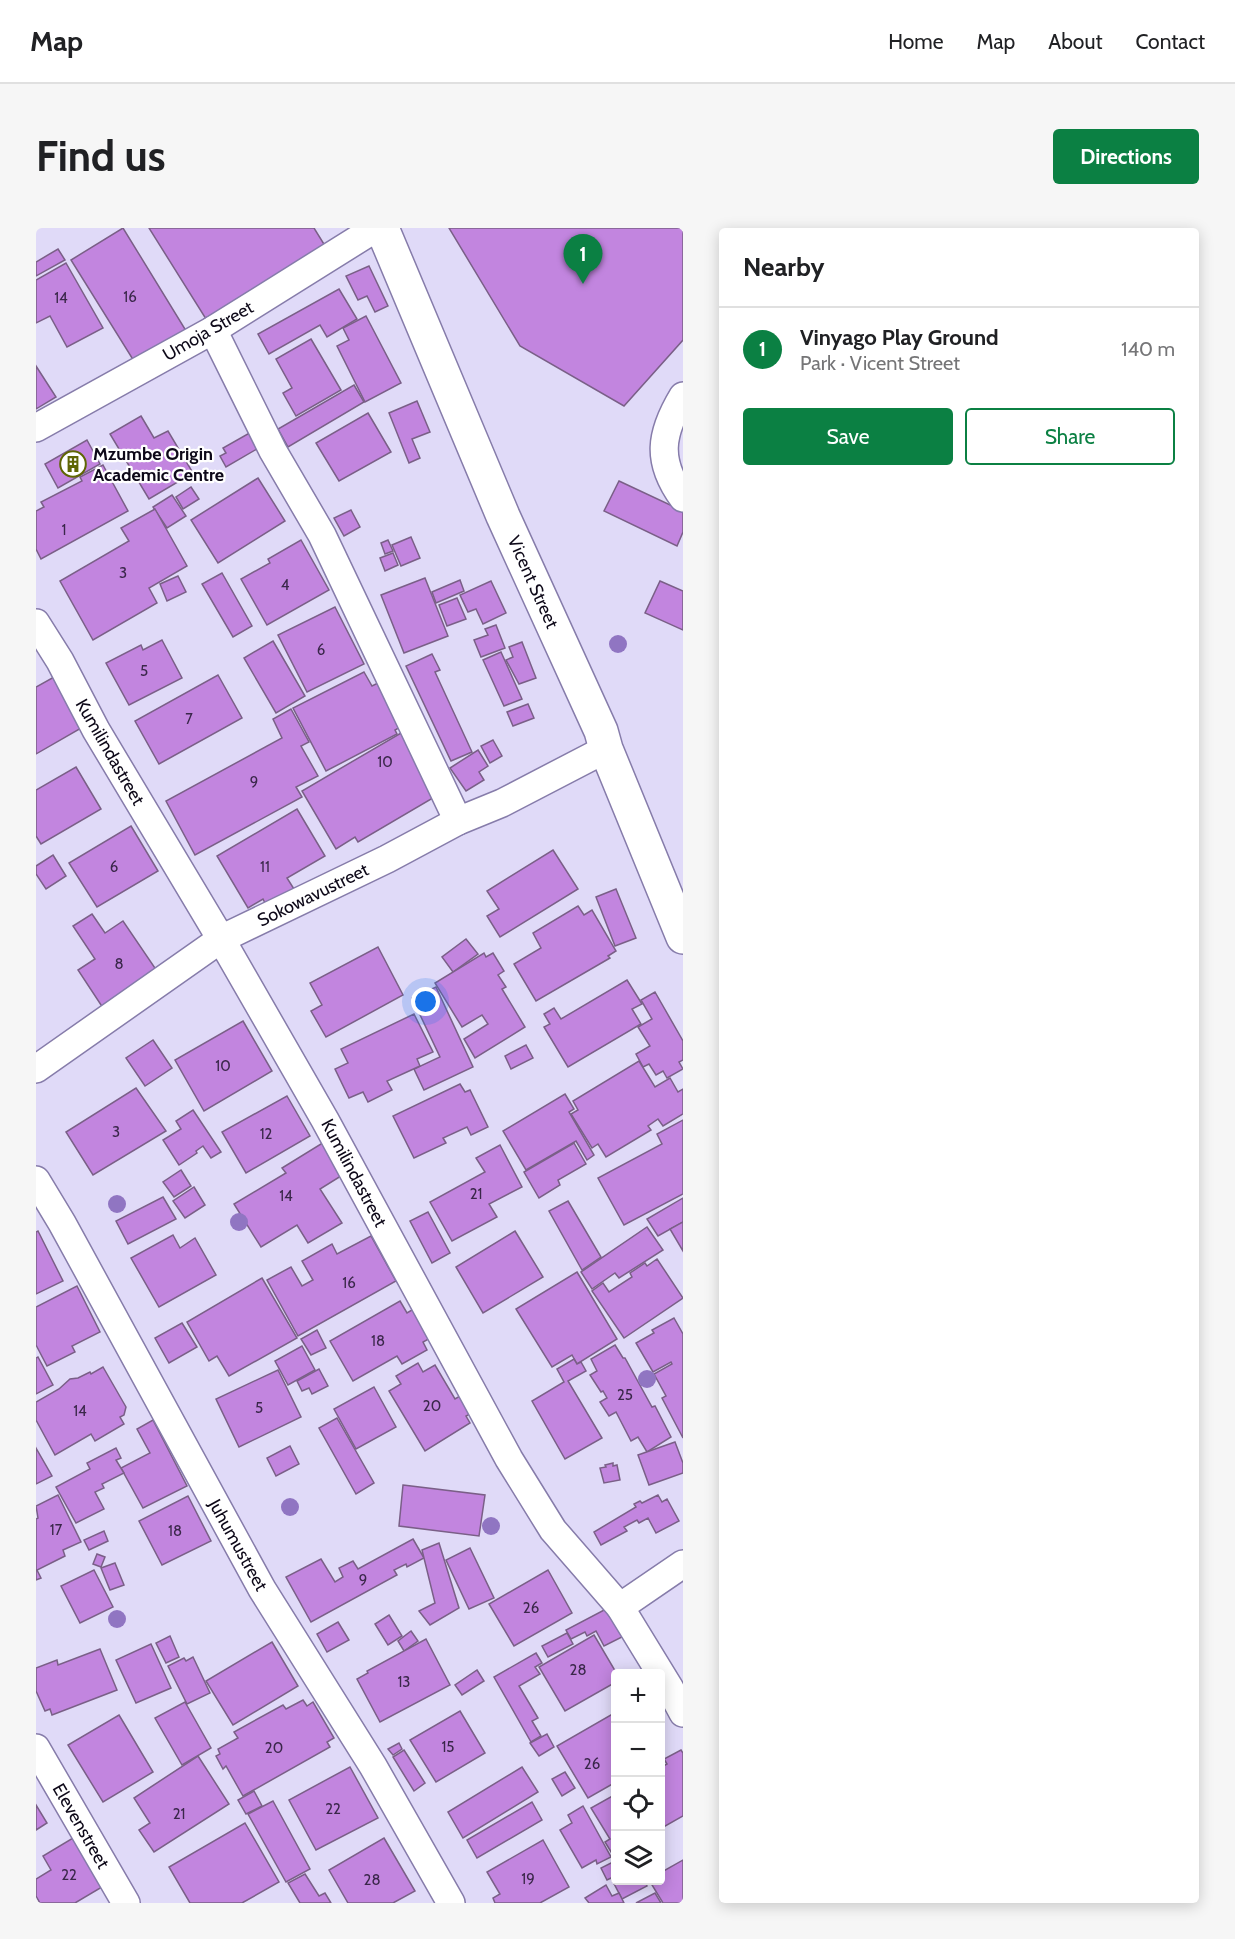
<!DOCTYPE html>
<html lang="en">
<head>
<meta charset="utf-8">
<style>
  body { margin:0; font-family:Cabin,sans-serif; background:#f6f6f6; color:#202124 }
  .controls { position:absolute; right:18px; bottom:18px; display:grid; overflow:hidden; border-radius:6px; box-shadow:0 3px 15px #0003 }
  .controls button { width:54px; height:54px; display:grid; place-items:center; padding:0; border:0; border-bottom:2px solid #e0e0e0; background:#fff; color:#202124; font:30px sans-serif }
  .you { position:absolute; left:390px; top:774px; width:21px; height:21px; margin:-15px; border:4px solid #fff; border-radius:50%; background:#1a73e8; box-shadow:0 0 0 9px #1a73e833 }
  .badge { display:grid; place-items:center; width:39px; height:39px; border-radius:50%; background:#0b8043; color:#fff; font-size:20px; font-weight:700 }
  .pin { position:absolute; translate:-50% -50px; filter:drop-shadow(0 2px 3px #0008) }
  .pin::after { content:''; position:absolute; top:32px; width:21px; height:18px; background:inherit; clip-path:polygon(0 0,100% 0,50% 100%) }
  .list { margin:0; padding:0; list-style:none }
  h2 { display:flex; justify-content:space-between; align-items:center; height:78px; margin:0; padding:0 24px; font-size:26px }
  h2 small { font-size:20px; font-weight:400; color:#757577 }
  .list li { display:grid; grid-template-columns:39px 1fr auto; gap:18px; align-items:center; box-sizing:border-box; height:84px; padding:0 24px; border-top:2px solid #e0e0e0 }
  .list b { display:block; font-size:22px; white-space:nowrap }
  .list p { margin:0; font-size:20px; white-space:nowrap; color:#757577 }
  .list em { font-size:20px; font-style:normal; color:#757577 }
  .actions { display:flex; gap:12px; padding:18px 24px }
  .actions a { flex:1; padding:14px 0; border:2px solid #0b8043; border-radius:6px; text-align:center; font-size:21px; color:#0b8043 }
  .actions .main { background:#0b8043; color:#fff }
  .icon { flex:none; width:33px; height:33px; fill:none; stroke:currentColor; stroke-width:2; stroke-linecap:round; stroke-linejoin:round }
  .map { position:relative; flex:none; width:647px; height:1675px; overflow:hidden; border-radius:6px }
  header { display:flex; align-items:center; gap:36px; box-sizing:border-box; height:84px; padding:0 30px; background:#fff; border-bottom:2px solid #e0e0e0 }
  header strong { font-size:28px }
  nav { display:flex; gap:33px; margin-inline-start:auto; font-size:21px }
  .intro { display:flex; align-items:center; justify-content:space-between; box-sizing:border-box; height:144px; padding:0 36px }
  h1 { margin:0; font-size:42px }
  .button { padding:15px 27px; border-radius:6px; background:#0b8043; color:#fff; font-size:21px; font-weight:700 }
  main { display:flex; gap:36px; padding:0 36px }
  aside { flex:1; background:#fff; border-radius:6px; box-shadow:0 3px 15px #0003 }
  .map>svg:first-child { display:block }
  .building { fill:#c285df; stroke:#7a5f87; stroke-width:1.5 }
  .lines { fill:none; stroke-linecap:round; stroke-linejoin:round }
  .street-casing { stroke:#867caa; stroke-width:30 }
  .secondary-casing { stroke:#867caa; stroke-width:36 }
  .street { stroke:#fff; stroke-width:27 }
  .secondary { stroke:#fff; stroke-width:33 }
  .tree { fill:#9075c2 }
  .labels { text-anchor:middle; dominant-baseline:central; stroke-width:4.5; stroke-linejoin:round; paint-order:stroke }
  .number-label { font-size:15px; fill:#3a274a }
  .street-label { font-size:18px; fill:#0d0818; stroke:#fff }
  .poi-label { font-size:18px; font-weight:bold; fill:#0d0818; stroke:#fff; text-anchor:start }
</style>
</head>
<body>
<header>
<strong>Map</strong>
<nav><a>Home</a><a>Map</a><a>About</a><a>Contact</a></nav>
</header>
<div class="intro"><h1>Find us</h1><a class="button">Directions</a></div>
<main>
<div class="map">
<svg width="647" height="1675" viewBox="0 0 647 1675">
  <rect width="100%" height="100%" fill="#e0daf8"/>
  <g class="building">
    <polygon points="87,0 152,106 101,138 35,32"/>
    <polygon points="113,0 278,0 291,21 170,91"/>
    <polygon points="413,0 647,0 647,112 588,178 484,118"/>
    <polygon points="22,21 29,32 0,48 0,34"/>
    <polygon points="30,35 67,100 31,119 14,88 0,95 0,52"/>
    <polygon points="333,38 352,78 339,84 331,68 322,72 310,48"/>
    <polygon points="303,61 321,91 291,109 284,97 233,126 222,106"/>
    <polygon points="330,88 365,155 329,174 301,118 313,112 307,100"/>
    <polygon points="275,111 305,162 260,188 247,165 256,160 240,131"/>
    <polygon points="0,138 20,169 0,181"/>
    <polygon points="318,157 328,174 252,219 242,201"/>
    <polygon points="381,173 394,204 376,211 384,230 373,235 353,185"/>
    <polygon points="332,185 355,224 303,253 280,215"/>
    <polygon points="105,188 118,210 132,203 157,245 113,271 74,206"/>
    <polygon points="217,203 226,218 190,239 184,228 190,225 187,220"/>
    <polygon points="51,212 64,236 22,260 9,236"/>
    <polygon points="67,237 92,283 5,331 0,321 0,283 8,279 5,274 46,253 44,249"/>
    <polygon points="222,250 249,293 182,335 155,292"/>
    <polygon points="583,253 647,283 647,304 641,318 568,283"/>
    <polygon points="155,259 163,271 147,281 140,269"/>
    <polygon points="136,267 150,288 131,300 117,279"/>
    <polygon points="119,281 151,338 113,360 121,375 57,412 24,353 93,313 85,300"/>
    <polygon points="315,282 324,299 308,308 298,290"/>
    <polygon points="375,309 384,330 365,338 356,317"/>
    <polygon points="265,312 293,362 231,397 205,351 234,335 232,331"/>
    <polygon points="352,312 357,323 349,326 345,315"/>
    <polygon points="357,325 362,337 349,343 344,330"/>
    <polygon points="186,345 216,398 197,409 166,356"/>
    <polygon points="142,348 150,364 131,373 124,356"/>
    <polygon points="389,350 412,408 368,425 345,367"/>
    <polygon points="424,352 428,363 400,375 396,364"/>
    <polygon points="455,353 470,385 447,396 440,381 432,384 424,367"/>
    <polygon points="624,353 647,363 647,402 609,385"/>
    <polygon points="421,370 430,391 411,398 403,377"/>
    <polygon points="299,379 328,436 271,464 242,407"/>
    <polygon points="460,397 469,420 445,429 438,412 452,407 449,401"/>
    <polygon points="126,412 146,450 93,477 70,435 105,417 107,422"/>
    <polygon points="237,413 269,468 240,485 208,430"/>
    <polygon points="486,414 500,450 483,456 470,432 477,429 473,419"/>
    <polygon points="465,424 486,471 468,478 447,432"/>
    <polygon points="396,426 404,442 399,444 436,524 415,533 370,438"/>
    <polygon points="328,444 336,458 344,454 366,498 359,502 361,506 290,543 257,480"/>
    <polygon points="182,447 206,490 123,536 99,493"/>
    <polygon points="18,449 47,499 0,526 0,459"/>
    <polygon points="492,476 498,490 477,498 471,484"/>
    <polygon points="255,481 273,514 265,518 282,548 260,559 266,569 159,627 130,573 246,510 237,491"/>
    <polygon points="365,505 402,567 322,614 319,609 300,621 266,563"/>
    <polygon points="457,512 466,528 454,535 445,518"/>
    <polygon points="442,522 452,538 443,544 448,552 430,563 414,540"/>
    <polygon points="40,539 65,581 5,616 0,608 0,562"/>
    <polygon points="261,581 289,628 251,650 258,661 230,677 227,671 212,680 181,628"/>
    <polygon points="95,598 122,643 61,679 33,635"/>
    <polygon points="517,622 542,661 464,709 451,688 463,681 451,663"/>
    <polygon points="17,627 30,648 10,661 0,646 0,638"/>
    <polygon points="580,661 600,710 579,718 560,669"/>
    <polygon points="542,678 548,687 556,682 580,723 572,728 574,730 500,773 478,736 505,720 497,705"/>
    <polygon points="56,686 69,705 87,693 121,743 67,780 42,742 59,731 37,698"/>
    <polygon points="430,711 442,726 417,744 406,729"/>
    <polygon points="342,719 367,767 290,809 275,783 286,777 274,755"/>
    <polygon points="448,725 450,729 457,725 468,743 462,747 470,759 466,761 489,799 439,830 428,811 452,796 446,787 426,799 399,755"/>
    <polygon points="591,752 606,776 596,781 605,796 532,839 508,799 514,796 508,786 518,780 525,791"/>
    <polygon points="400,759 437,839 388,862 378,841 404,829 376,770"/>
    <polygon points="619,764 647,813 647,832 643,834 647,841 631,850 627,843 620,847 613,836 607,839 600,826 614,818 602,799 616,791 605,772"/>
    <polygon points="378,786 397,824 381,831 384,838 351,853 356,862 332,874 327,864 313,870 299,841 312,835 305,821"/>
    <polygon points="207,793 236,843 168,883 139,832"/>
    <polygon points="117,812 136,840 109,858 90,830"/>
    <polygon points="490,817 497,830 475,841 469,828"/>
    <polygon points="603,833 619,859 634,850 642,864 647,861 647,886 627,898 622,891 612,898 615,902 570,929 562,916 556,920 535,886 542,882 537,873"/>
    <polygon points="424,856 429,864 434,862 452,899 435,907 431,899 407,910 410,915 378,930 357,888"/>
    <polygon points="100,860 130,903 57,947 30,904"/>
    <polygon points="529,866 538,881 533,884 558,927 551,932 540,913 490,942 467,903"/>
    <polygon points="251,868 274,908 210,945 186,904"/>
    <polygon points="157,882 185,924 175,930 167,918 160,923 161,925 143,937 127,912 145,901 140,893"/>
    <polygon points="647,892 647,966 588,997 562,950 626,916 621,906"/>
    <polygon points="293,911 313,943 284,961 306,995 272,1015 261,997 225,1019 198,976 250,945 246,940"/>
    <polygon points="538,915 550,936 522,952 524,957 503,970 488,944"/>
    <polygon points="464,917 486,959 453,976 461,989 416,1013 394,974 449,944 440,930"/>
    <polygon points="145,942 155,958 138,969 127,954"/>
    <polygon points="158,959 169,977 149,990 137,973"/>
    <polygon points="127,969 140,991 92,1016 80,993"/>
    <polygon points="647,970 647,994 622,1008 611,991"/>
    <polygon points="532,973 565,1029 546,1042 513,983"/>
    <polygon points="392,984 414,1025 396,1035 374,993"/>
    <polygon points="647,994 647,1023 634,1001"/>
    <polygon points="611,999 627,1022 583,1050 579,1045 556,1061 545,1044"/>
    <polygon points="2,1003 27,1053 0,1066 0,1004"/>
    <polygon points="479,1003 507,1049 447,1085 420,1039"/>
    <polygon points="137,1007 144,1020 159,1010 180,1047 123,1079 95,1030"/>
    <polygon points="335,1008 360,1053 262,1108 231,1052 255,1039 266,1058 277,1052 266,1033 296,1016 301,1026"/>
    <polygon points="621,1031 647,1070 588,1110 556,1063 567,1055 573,1064 596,1049 594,1045 609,1035 611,1038"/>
    <polygon points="541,1044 581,1111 541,1136 536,1127 516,1139 480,1081"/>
    <polygon points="226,1050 261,1110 193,1148 181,1128 173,1133 151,1094"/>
    <polygon points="41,1058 64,1104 36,1118 39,1124 11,1138 0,1117 0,1079"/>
    <polygon points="364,1073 371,1085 381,1079 398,1108 387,1114 391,1122 366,1136 361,1128 317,1153 294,1113"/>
    <polygon points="638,1090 647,1106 647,1210 626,1170 630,1168 618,1146 636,1136 635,1134 617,1144 600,1115 618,1105 616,1102"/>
    <polygon points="146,1095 161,1119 133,1135 119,1110"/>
    <polygon points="281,1102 290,1120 275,1127 265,1111"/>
    <polygon points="579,1117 587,1130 589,1130 616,1179 619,1178 635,1209 611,1224 602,1209 595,1213 580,1184 573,1188 564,1174 571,1170 567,1163 565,1164 554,1147 561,1143 555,1131"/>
    <polygon points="266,1118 279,1142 252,1157 239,1133"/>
    <polygon points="2,1129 17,1157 0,1166 0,1130"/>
    <polygon points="538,1131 541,1136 545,1134 550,1143 532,1153 566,1210 529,1231 496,1173 528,1154 521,1141"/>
    <polygon points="382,1135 387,1144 399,1137 419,1171 424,1168 434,1186 430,1188 434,1195 389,1223 353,1163 365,1156 360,1148"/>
    <polygon points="67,1139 90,1179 88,1187 84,1189 88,1196 59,1213 55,1206 19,1227 0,1192 0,1174 23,1161 34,1151 42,1150 54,1144 55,1146"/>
    <polygon points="283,1141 292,1158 276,1166 273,1160 266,1163 261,1153"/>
    <polygon points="242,1142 265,1189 203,1219 180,1171"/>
    <polygon points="338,1159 360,1199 320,1221 298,1181"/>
    <polygon points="301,1190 338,1255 320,1266 283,1200"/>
    <polygon points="117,1192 151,1258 107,1280 85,1240 114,1225 101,1201"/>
    <polygon points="639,1214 647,1235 647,1245 613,1257 602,1227"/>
    <polygon points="254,1218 263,1236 240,1248 231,1230"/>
    <polygon points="0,1220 16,1248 0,1256"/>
    <polygon points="80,1220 85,1230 80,1232 88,1245 66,1256 68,1260 59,1264 68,1281 40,1295 20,1259 54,1241 51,1235"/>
    <polygon points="577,1235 577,1238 581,1237 584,1252 568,1255 564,1240 570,1239 569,1237"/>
    <polygon points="367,1257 449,1267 443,1308 363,1298"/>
    <polygon points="22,1267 45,1314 27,1322 29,1328 1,1342 5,1350 0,1352 0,1291 2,1290 0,1278"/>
    <polygon points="622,1267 626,1274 631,1271 643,1293 620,1305 612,1290 603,1295 601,1292 588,1299 591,1303 565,1317 558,1304 600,1279 598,1276 604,1273 606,1275"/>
    <polygon points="152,1268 175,1313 126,1337 103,1293"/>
    <polygon points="68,1303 72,1313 53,1322 48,1312"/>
    <polygon points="377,1311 388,1330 371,1339 370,1336 358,1342 361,1347 275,1394 250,1349 285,1331 299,1354 307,1349 303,1340 317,1333 322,1341"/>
    <polygon points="403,1315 423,1380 394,1397 383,1383 399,1375 386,1322"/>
    <polygon points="434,1320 458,1370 433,1381 410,1332"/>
    <polygon points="61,1326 69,1329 65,1339 57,1336"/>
    <polygon points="79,1335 88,1357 74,1362 65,1340"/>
    <polygon points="58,1342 77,1379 44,1395 25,1358"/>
    <polygon points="512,1342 536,1385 478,1418 453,1376"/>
    <polygon points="570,1381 575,1390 579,1388 590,1407 568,1418 560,1403 551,1408 549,1404 535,1411 530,1402"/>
    <polygon points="353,1387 366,1408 352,1417 339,1396"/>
    <polygon points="302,1394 313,1412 291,1424 281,1406"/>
    <polygon points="375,1403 382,1413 368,1423 362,1413"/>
    <polygon points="531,1405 537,1416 512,1429 506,1418"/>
    <polygon points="558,1407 581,1446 580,1446 580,1454 529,1483 503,1439"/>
    <polygon points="134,1408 143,1429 130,1435 120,1415"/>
    <polygon points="390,1411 414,1457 344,1494 321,1451 332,1445 331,1443"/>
    <polygon points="236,1414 262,1458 197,1497 170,1453"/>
    <polygon points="115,1416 135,1460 100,1475 80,1432"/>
    <polygon points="64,1421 81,1462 16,1487 14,1481 9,1483 0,1463 0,1440 21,1432 22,1437"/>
    <polygon points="500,1425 506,1435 499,1439 504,1446 483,1458 502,1490 496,1493 505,1508 495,1514 458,1449"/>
    <polygon points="157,1429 174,1465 151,1476 132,1438 148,1430 150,1433"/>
    <polygon points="441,1442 448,1453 426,1467 419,1457"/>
    <polygon points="267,1472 271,1478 277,1474 298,1510 291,1514 294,1519 207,1568 190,1538 187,1541 180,1528 184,1526 182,1521 202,1510 198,1504 247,1477 250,1481"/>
    <polygon points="149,1474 175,1520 146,1537 119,1490"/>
    <polygon points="424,1483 449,1525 400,1554 374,1512"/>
    <polygon points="580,1484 580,1554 552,1570 521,1518"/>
    <polygon points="83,1487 117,1544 67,1574 32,1517"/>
    <polygon points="511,1506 518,1519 503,1528 494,1515"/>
    <polygon points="363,1515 366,1521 357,1527 352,1521"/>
    <polygon points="368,1522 389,1555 378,1563 357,1529"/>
    <polygon points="645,1522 647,1525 647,1588 624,1601 624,1540 631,1536 628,1531"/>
    <polygon points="162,1528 193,1576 118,1624 103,1602 114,1595 98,1570"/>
    <polygon points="314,1539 342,1590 280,1622 253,1572"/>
    <polygon points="486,1539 502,1564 427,1610 412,1584"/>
    <polygon points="529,1544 539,1560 526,1568 516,1551"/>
    <polygon points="218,1563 226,1578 210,1586 202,1572"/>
    <polygon points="580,1566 580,1632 569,1614 574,1611 555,1580"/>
    <polygon points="237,1573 274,1641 250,1654 212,1586"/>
    <polygon points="496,1574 506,1592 441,1630 431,1612"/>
    <polygon points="0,1577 11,1595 0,1602"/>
    <polygon points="547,1578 575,1629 561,1636 560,1632 546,1640 524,1602 536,1595 532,1587"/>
    <polygon points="209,1595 243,1654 206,1675 154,1675 133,1639"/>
    <polygon points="37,1610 66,1659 39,1675 4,1675 0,1668 0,1651 15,1642 7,1628"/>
    <polygon points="348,1610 379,1663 357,1675 312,1675 293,1642"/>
    <polygon points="507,1612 533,1659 504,1675 459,1675 457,1670 464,1666 451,1644"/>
    <polygon points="647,1632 647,1675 627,1675 613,1652 624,1652 624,1645"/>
    <polygon points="577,1634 580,1639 580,1652 608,1652 611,1658 586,1671 575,1650 571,1652 565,1640"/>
    <polygon points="269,1646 283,1668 289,1665 295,1675 264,1675 252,1655"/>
    <polygon points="570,1657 576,1668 583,1665 588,1675 553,1675 549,1670"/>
    <polygon points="619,1665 625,1675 600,1675"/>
  </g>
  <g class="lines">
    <g class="street-casing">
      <g id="street">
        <polyline points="177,102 237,223 286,307 422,593"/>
        <path d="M647 168C624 206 620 233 647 270"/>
        <polyline points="0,200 177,102 340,0"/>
        <polyline points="0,395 24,433 60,502 185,711 289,892 473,1231 517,1302 584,1379 633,1459 647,1485"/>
        <polyline points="0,841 185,711 351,631 422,593 466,575 570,521"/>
        <polyline points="0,952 26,995 226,1361 337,1538 415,1675"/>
        <polyline points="584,1379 647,1336"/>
        <polyline points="0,1520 90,1675"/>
      </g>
    </g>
    <g class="secondary-casing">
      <polyline id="secondary" points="346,0 467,288 565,503 570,521 647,709"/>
    </g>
    <use href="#street" class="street"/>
    <use href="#secondary" class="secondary"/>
  </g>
  <g class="tree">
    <circle cx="582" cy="416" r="9"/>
    <circle cx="81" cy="976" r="9"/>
    <circle cx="203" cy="994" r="9"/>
    <circle cx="611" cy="1151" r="9"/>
    <circle cx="254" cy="1279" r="9"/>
    <circle cx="455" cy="1298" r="9"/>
    <circle cx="81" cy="1391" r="9"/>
  </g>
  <defs>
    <g id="building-ring" transform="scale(1.35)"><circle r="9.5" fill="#fff" stroke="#5f6604" stroke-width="1.5"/><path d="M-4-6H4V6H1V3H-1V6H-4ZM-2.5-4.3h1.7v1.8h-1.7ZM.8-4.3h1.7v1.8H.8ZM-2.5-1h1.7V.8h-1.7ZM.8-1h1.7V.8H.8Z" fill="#5f6604"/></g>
  </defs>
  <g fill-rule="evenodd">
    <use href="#building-ring" x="37" y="236"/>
  </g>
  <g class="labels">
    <g class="number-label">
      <text x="94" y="69">16</text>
      <text x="25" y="70">14</text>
      <text x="28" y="302">1</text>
      <text x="87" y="345">3</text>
      <text x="249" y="357">4</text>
      <text x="285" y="422">6</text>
      <text x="108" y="443">5</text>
      <text x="153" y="491">7</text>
      <text x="349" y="534">10</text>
      <text x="218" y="554">9</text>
      <text x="78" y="639">6</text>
      <text x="229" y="639">11</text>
      <text x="83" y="736">8</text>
      <text x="187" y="838">10</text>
      <text x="80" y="904">3</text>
      <text x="230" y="906">12</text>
      <text x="440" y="966">21</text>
      <text x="250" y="968">14</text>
      <text x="313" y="1055">16</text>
      <text x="342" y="1113">18</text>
      <text x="589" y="1167">25</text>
      <text x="396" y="1178">20</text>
      <text x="223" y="1180">5</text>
      <text x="44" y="1183">14</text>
      <text x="20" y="1302">17</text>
      <text x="139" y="1303">18</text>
      <text x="327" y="1352">9</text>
      <text x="495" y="1380">26</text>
      <text x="542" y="1442">28</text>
      <text x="368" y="1454">13</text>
      <text x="412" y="1519">15</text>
      <text x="238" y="1520">20</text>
      <text x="556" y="1536">26</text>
      <text x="297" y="1581">22</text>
      <text x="143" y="1586">21</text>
      <text x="33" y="1647">22</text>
      <text x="492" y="1651">19</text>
      <text x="336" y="1652">28</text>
    </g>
    <g class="street-label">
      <text transform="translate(172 103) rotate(-30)">Umoja Street</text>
      <text transform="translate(497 354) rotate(66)">Vicent Street</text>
      <text transform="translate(74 524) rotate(60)">Kumilindastreet</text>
      <text transform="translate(277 667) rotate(-26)">Sokowavustreet</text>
      <text transform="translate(318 945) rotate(62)">Kumilindastreet</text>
      <text transform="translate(202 1317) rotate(61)">Juhumustreet</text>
      <text transform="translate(45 1598) rotate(60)">Elevenstreet</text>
    </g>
    <g class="poi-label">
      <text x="57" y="226">Mzumbe Origin<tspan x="57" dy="21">Academic Centre</tspan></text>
    </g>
  </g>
</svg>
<div class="controls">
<button>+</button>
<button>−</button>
<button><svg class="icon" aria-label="locate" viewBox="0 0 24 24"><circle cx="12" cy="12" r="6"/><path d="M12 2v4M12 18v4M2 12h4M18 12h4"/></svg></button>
<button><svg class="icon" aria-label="layers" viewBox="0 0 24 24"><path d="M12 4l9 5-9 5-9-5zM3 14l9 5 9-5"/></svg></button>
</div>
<div class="you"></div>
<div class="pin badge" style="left:547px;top:56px">1</div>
</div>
<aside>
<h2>Nearby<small></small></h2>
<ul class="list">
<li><span class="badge">1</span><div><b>Vinyago Play Ground</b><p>Park · Vicent Street</p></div><em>140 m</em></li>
</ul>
<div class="actions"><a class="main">Save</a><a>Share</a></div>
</aside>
</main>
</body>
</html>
